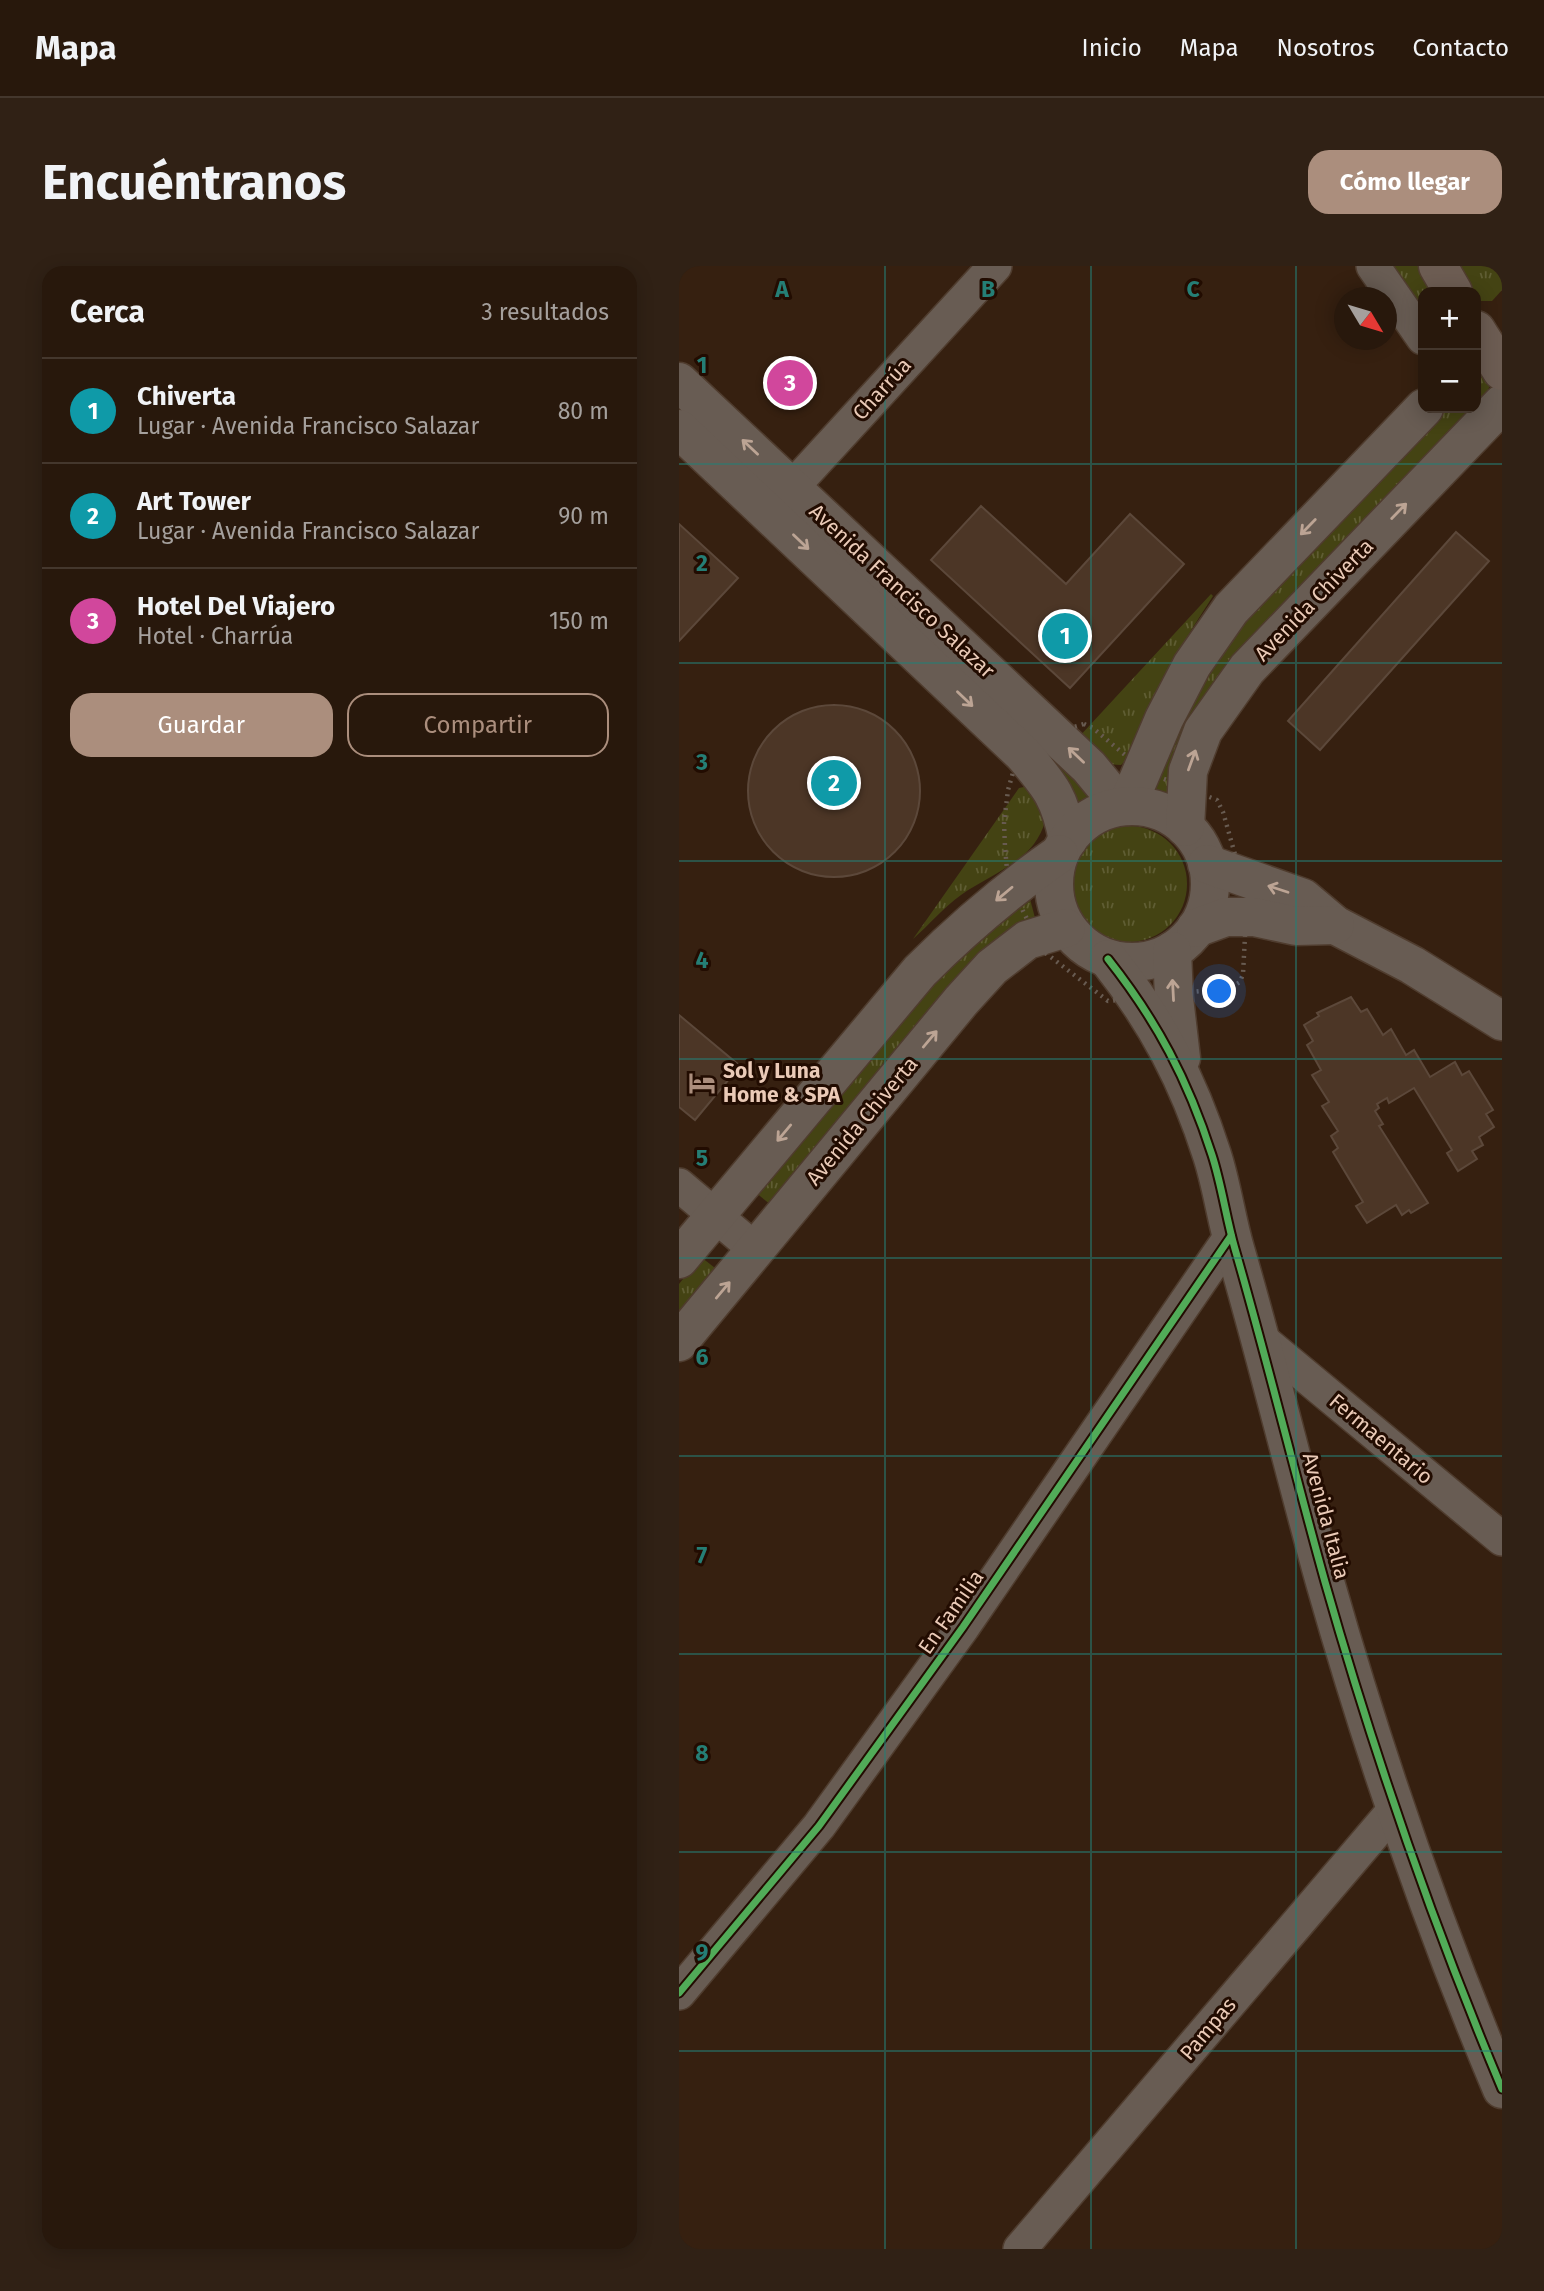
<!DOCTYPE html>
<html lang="es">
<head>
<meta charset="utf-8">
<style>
  body { margin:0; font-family:"Fira Sans",sans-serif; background:#302115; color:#f1f3f6 }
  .controls { position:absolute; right:21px; top:21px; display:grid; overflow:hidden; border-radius:14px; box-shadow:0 4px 18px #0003 }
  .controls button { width:63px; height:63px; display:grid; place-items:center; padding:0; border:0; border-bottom:2px solid #44372d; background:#28180c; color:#f1f3f6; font:35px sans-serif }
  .compass { position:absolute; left:655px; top:21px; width:63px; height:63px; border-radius:50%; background:#28180c; box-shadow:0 4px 18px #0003; rotate:128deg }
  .you { position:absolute; left:541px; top:726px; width:24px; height:24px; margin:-18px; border:5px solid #fff; border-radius:50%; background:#1a73e8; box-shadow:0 0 0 10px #1a73e833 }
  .badge { display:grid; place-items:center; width:46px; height:46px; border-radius:50%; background:#ab8e7d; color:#fff; font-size:23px; font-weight:700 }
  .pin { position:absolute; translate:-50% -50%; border:4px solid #fff; box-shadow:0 2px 7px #0006 }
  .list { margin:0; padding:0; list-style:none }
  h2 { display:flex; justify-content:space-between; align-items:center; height:91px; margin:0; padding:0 28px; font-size:30px }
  h2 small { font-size:23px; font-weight:400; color:#a5a09d }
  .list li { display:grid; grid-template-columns:46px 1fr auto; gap:21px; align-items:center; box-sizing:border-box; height:105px; padding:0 28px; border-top:2px solid #44372d }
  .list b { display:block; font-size:26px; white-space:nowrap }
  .list p { margin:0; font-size:23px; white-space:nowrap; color:#a5a09d }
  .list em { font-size:23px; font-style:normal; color:#a5a09d }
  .actions { display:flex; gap:14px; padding:21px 28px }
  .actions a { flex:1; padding:16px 0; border:2px solid #ab8e7d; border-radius:21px; text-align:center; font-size:24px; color:#ab8e7d }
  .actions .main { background:#ab8e7d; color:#fff }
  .map { position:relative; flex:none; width:823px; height:1983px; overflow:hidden; border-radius:21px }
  header { display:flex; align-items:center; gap:42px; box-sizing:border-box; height:98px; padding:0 35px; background:#28180c; border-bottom:2px solid #44372d }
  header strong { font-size:33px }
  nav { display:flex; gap:38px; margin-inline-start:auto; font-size:24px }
  .intro { display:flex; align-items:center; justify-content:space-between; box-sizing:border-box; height:168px; padding:0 42px }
  h1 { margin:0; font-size:49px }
  .button { padding:18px 32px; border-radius:21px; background:#ab8e7d; color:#fff; font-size:24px; font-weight:700 }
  main { display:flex; gap:42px; padding:0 42px }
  aside { flex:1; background:#28180c; border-radius:21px; box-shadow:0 4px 18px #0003 }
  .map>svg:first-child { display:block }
  .grass { fill:url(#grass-tufts) }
  .building { fill:#4c3626; stroke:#5c483a; stroke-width:2 }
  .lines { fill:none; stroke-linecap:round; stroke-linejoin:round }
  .minor-casing { stroke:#4f3c2e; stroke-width:36 }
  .tertiary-casing { stroke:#4f3c2e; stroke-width:41 }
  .secondary-casing { stroke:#4f3c2e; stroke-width:41 }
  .path { stroke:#685b51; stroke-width:4.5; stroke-dasharray:2 5; stroke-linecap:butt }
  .minor { stroke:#685c53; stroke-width:33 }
  .tertiary { stroke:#685c53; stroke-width:38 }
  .secondary { stroke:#6c5c52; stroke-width:38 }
  .cycleway-casing { stroke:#220c01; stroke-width:11 }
  .cycleway { stroke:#51ab58; stroke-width:7 }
  .oneway { stroke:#bca494 }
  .grid { fill:none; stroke:#257e75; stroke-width:2; stroke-opacity:0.55 }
  .labels { text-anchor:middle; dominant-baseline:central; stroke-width:6; stroke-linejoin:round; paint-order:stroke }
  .street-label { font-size:21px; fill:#eacab7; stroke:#220c01 }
  .poi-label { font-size:21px; font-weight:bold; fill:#eacab7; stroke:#220c01; text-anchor:start }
  .grid-label { font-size:23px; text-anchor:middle; font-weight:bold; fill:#257e75; stroke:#220c01; stroke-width:6; stroke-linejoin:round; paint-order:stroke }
</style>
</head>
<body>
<header>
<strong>Mapa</strong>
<nav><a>Inicio</a><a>Mapa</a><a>Nosotros</a><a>Contacto</a></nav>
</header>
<div class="intro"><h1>Encuéntranos</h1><a class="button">Cómo llegar</a></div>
<main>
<aside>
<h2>Cerca<small>3 resultados</small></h2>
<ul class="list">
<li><span class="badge" style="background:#0f9aa8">1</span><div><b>Chiverta</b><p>Lugar · Avenida Francisco Salazar</p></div><em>80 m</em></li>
<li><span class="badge" style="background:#0f9aa8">2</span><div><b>Art Tower</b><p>Lugar · Avenida Francisco Salazar</p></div><em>90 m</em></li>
<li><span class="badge" style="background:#d1479c">3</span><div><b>Hotel Del Viajero</b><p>Hotel · Charrúa</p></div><em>150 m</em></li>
</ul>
<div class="actions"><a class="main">Guardar</a><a>Compartir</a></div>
</aside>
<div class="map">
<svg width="823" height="1983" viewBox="0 0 823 1983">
  <defs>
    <pattern id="grass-tufts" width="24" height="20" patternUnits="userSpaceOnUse" patternTransform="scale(1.75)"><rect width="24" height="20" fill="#444313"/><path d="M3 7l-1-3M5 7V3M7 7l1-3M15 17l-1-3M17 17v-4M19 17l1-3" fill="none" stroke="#5f5d33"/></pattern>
  </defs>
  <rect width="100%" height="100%" fill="#362010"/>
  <g class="grass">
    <polygon points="710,0 741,0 756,26 744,26 744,43"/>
    <polygon points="781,0 823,0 823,24 813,35 801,35"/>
    <polygon points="803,108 812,117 809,124 797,137 797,109"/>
    <polygon points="766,142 792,142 541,408 500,473 492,502 491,527 468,522 527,405 572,348"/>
    <path d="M532 328 534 330C516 358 498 386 483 416 468 445 467 476 442 499L426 498 399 472Z"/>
    <polygon points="367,486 415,528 395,538"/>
    <path d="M350 520 366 555C356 595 313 607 282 629 265 641 250 659 234 673L340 522Z"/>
    <circle cx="450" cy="618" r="58"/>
    <polygon points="351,633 356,652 92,939 76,926 260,704"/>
    <polygon points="22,991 36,1002 0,1045 0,1018"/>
  </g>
  <g class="building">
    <polygon points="302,240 387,318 451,248 505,298 391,422 252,294"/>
    <polygon points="0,258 59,312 0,375"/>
    <polygon points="777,266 810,295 641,484 609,455"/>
    <circle cx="155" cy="525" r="86"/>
    <polygon points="672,731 682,746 688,743 704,769 712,763 727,789 735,784 751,811 776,796 783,809 790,805 814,844 807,848 815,861 800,871 804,879 793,885 798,893 779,905 768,887 773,884 735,822 710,837 708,832 698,838 700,842 696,845 704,858 700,860 749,937 732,947 730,944 723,949 717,939 688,957 677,940 684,936 654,886 659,882 652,870 659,865 643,840 650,836 633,809 642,804 628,779 634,775 625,759 640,750 638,747"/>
    <polygon points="0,749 61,800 16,854 0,841"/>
  </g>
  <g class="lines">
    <g class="minor-casing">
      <g id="minor">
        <polyline points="694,0 744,72"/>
        <polyline points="95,241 316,0"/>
        <polyline points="0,919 77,984"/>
        <polyline points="582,1073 823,1273"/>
        <polyline points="0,1727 140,1560 284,1361 552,970"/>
        <polyline points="341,1983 716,1543"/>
      </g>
    </g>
    <g class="tertiary-casing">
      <g id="tertiary">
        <polyline points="0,116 410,501 442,540"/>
        <path d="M0 163 344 488C371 520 381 531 389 574"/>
        <polyline points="448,540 485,453 513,399 552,343 745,142"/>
        <circle cx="453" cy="618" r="78"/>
        <polyline points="506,561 509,505 524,465 568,403 823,138"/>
        <polyline points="528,598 624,632 656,659 733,699 823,755"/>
        <polyline points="517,662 547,651 575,651 617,660 656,659"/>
        <polyline points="493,685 495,732 502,792"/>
        <path d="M429 693C478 755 509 814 533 889 543 920 547 952 556 983 588 1093 615 1205 646 1316 695 1488 754 1659 823 1823"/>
        <path d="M0 993 241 705C285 661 330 623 380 588"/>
        <polyline points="0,1076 282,735 313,701 348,674 387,662"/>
      </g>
    </g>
    <g class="secondary-casing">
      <g id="secondary">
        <polyline points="759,0 774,26"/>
        <polyline points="797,64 823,105"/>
      </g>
    </g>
    <polygon class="path" points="405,458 414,462 465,505 538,534 544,546 557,592 567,651 564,708 561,716 551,722 429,735 364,685 344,645 328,604 326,581 325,557 329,524 335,503 344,488 374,467"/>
    <use href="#minor" class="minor"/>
    <use href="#tertiary" class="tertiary"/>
    <use href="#secondary" class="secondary"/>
    <g class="cycleway-casing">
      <g id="cycleway">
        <path d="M429 693C478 755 509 814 533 889 543 920 547 952 556 983 588 1093 615 1205 646 1316 695 1488 754 1659 823 1823"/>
        <polyline points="0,1727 140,1560 284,1361 552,970"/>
      </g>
    </g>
    <use href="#cycleway" class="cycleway"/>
  </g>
  <defs><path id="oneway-shaft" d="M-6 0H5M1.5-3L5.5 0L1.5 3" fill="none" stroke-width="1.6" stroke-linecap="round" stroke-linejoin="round" transform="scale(1.75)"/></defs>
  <g class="oneway">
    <use href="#oneway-shaft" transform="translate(71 181) rotate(-137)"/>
    <use href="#oneway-shaft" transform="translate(720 245) rotate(-46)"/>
    <use href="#oneway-shaft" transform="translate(629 261) rotate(134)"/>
    <use href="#oneway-shaft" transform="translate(122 276) rotate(44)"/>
    <use href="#oneway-shaft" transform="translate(286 433) rotate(44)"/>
    <use href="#oneway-shaft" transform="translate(397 489) rotate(-136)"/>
    <use href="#oneway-shaft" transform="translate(513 494) rotate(-70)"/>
    <use href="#oneway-shaft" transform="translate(599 623) rotate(-162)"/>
    <use href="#oneway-shaft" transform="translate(325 628) rotate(140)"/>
    <use href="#oneway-shaft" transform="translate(494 724) rotate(-93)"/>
    <use href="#oneway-shaft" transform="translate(251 773) rotate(-50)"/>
    <use href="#oneway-shaft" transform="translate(105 867) rotate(130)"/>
    <use href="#oneway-shaft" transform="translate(44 1024) rotate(-50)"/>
  </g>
  <path class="grid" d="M206 0V1983M412 0V1983M617 0V1983M0 198H823M0 397H823M0 595H823M0 793H823M0 992H823M0 1190H823M0 1388H823M0 1586H823M0 1785H823"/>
  <defs>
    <g id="hotel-bare" transform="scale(2.1)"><path d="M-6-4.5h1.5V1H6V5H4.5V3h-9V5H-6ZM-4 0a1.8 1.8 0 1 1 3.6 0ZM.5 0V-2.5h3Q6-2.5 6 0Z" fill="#ab8e7d" stroke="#220c01" stroke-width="2.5" paint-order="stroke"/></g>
  </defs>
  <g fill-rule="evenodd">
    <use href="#hotel-bare" x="23" y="817"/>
  </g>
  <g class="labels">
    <g class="street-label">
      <text transform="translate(203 123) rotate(-48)">Charrúa</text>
      <text transform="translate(223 325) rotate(43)">Avenida Francisco Salazar</text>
      <text transform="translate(635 334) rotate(-46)">Avenida Chiverta</text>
      <text transform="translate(183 855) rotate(-50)">Avenida Chiverta</text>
      <text transform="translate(702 1173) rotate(40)">Fermaentario</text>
      <text transform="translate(647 1250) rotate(75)">Avenida Italia</text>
      <text transform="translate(272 1346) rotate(-55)">En Familia</text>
      <text transform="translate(529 1763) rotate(-50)">Pampas</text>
    </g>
    <g class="poi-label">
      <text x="44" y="805">Sol y Luna<tspan x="44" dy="24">Home &amp; SPA</tspan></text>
    </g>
  </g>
  <g class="grid-label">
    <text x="103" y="31">A</text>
    <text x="309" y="31">B</text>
    <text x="514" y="31">C</text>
    <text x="23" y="107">1</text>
    <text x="23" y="305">2</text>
    <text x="23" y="504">3</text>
    <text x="23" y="702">4</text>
    <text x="23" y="900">5</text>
    <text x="23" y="1099">6</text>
    <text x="23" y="1297">7</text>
    <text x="23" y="1495">8</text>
    <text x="23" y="1694">9</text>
  </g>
</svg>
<div class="controls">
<button>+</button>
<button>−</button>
</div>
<svg class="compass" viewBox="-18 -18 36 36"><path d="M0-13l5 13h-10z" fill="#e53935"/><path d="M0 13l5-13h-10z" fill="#a5a09d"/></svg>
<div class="you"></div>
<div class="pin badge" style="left:386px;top:370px;background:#0f9aa8">1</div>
<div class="pin badge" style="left:155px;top:517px;background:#0f9aa8">2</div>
<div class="pin badge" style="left:111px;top:117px;background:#d1479c">3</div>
</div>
</main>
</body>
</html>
